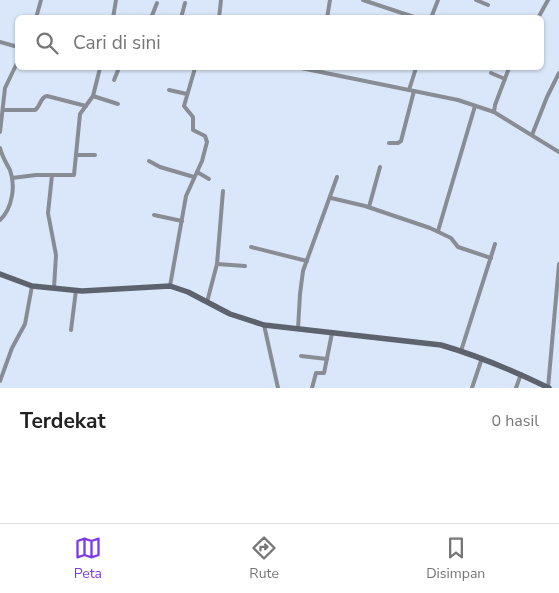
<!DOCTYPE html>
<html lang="id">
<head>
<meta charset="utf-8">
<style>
  body { margin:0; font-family:"Nunito Sans",sans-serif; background:#f2f2f2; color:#222 }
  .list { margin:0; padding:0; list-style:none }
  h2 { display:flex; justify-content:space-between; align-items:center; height:65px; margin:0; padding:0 20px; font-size:21px }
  h2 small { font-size:16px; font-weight:400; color:#767676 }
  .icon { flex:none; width:28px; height:28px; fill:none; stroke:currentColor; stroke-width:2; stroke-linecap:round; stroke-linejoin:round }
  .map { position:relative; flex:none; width:559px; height:388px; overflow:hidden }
  .search { position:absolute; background:#fff; box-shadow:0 1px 4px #0004; left:15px; right:15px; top:15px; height:55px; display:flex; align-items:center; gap:12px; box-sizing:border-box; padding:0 18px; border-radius:8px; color:#767676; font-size:19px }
  .sheet { height:135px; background:#fff }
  nav { display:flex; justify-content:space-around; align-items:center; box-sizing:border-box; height:70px; border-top:1px solid #e0e0e0; background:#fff; font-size:14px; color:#767676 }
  nav a { display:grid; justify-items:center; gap:2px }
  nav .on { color:#7c3aed }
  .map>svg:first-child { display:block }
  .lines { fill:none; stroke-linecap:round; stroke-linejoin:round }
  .street { stroke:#888d95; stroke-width:4 }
  .secondary { stroke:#5c636e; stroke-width:5.5 }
</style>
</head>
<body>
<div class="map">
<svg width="559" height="388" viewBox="0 0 559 388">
  <rect width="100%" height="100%" fill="#dae7fa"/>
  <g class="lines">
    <g class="street">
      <polyline points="363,0 417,18"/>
      <polyline points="476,0 488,5"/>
      <polyline points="36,18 41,0"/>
      <polyline points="113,18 116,0"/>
      <polyline points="151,18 157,3"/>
      <polyline points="181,18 185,3"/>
      <polyline points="219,18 221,0"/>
      <polyline points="327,18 330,0"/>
      <polyline points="431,18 438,0"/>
      <polyline points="538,18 548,0"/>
      <polyline points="0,42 18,47"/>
      <polyline points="301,68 458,100 494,112 559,152"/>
      <polyline points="491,73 505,79"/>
      <polyline points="114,80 119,68"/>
      <polyline points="169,90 187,94"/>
      <polyline points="409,90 416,68"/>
      <polyline points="93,96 118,104"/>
      <path d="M3 110H35C41 106 40 97 47 96L86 106"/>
      <polyline points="494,112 495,105 509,68"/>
      <polyline points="0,132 5,88 18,61"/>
      <polyline points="532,135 547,97 559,73"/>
      <polyline points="389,143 398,143 401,141 414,91"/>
      <path d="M0 148C2 156 6 163 10 170 16 186 12 209 0 220"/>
      <polyline points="77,155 95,155"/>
      <polyline points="149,161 160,167 194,177"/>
      <polyline points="197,172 209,179"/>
      <polyline points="52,175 48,213 56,255 54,288"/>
      <polyline points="12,178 36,175 74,175 80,114 93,96 100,68"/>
      <polyline points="331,198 365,206 430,228 451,238 458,247 491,258"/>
      <polyline points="369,207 380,167"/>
      <polyline points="154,215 182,221"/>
      <polyline points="438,231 475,106"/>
      <polyline points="251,247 307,261"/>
      <polyline points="217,264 245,266"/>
      <polyline points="170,286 186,196 202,161 207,142 205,136 193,130 193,117 184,106 195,68"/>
      <polyline points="207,302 217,264 223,191"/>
      <polyline points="264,325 278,388"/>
      <polyline points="298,329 300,294 303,271 337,177"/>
      <polyline points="71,330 76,290"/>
      <polyline points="461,351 495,244"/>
      <polyline points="301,356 327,359"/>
      <polyline points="0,381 12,348 25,324 32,286"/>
      <polyline points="312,388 316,373 324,373 332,333"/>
      <polyline points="472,388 482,358"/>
      <polyline points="516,388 521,374"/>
      <polyline points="548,388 559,264"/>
    </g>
    <path class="secondary" d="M0 274 32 286 82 291 170 286 188 292 230 314 264 325 441 345C479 356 514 371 549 388"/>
  </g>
</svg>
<div class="search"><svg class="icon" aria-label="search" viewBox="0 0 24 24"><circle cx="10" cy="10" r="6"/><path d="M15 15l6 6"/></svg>Cari di sini</div>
</div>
<section class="sheet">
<h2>Terdekat<small>0 hasil</small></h2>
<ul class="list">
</ul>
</section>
<nav>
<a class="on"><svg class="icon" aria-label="map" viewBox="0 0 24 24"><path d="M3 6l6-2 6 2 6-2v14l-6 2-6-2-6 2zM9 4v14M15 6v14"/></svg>Peta</a>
<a><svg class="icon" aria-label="directions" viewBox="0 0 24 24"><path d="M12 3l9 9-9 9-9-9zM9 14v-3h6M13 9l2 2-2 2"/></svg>Rute</a>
<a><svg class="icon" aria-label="saved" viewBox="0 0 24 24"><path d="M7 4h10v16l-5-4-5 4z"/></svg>Disimpan</a>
</nav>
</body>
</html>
